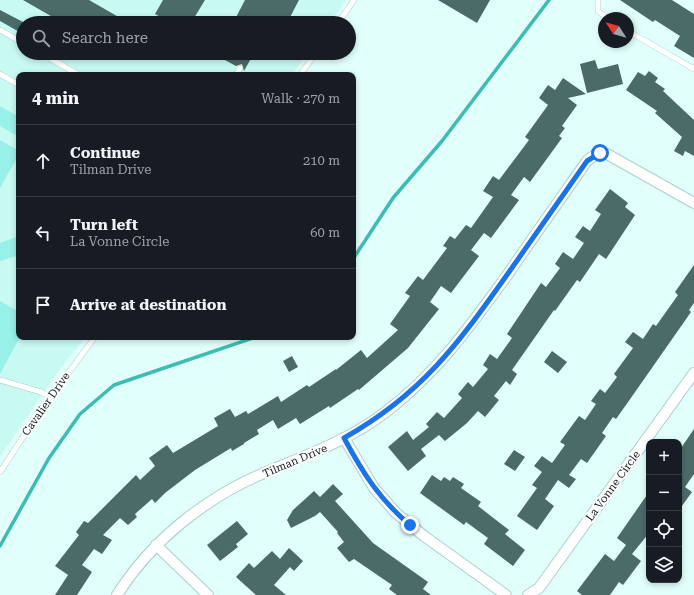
<!DOCTYPE html>
<html lang="en">
<head>
<meta charset="utf-8">
<style>
  body { margin:0; font-family:"Roboto Serif",serif; background:#242831; color:#f1f3f6 }
  .controls { position:absolute; right:12px; bottom:12px; display:grid; overflow:hidden; border-radius:8px; box-shadow:0 2px 6px #0003 }
  .controls button { width:36px; height:36px; display:grid; place-items:center; padding:0; border:0; border-bottom:1px solid #363941; background:#171b24; color:#f1f3f6; font:20px sans-serif }
  .compass { position:absolute; left:598px; top:12px; width:36px; height:36px; border-radius:50%; background:#171b24; box-shadow:0 2px 6px #0003; rotate:306deg }
  .stop { position:absolute; width:12px; height:12px; margin:-9px; border:3px solid #1a73e8; border-radius:50%; background:#fff }
  .stop.end { background:#1a73e8; border-color:#fff; box-shadow:0 1px 4px #0008 }
  .list { margin:0; padding:0; list-style:none }
  h2 { display:flex; justify-content:space-between; align-items:center; height:52px; margin:0; padding:0 16px; font-size:17px }
  h2 small { font-size:13px; font-weight:400; color:#9ea1a6 }
  .list li { display:grid; grid-template-columns:26px 1fr auto; gap:12px; align-items:center; box-sizing:border-box; height:72px; padding:0 16px; border-top:1px solid #363941 }
  .list b { display:block; font-size:15px; white-space:nowrap }
  .list p { margin:0; font-size:13px; white-space:nowrap; color:#9ea1a6 }
  .list em { font-size:13px; font-style:normal; color:#9ea1a6 }
  .icon { flex:none; width:22px; height:22px; fill:none; stroke:currentColor; stroke-width:2; stroke-linecap:round; stroke-linejoin:round }
  .map { position:relative; flex:none; width:694px; height:595px; overflow:hidden }
  .search { position:absolute; background:#171b24; box-shadow:0 2px 6px #0003; left:16px; top:16px; width:340px; height:44px; display:flex; align-items:center; gap:10px; box-sizing:border-box; padding:0 14px; border-radius:22px; color:#9ea1a6; font-size:15px }
  .panel { position:absolute; background:#171b24; box-shadow:0 2px 6px #0003; left:16px; top:72px; width:340px; height:268px; border-radius:8px }
  .map>svg:first-child { display:block }
  .built { fill:#c9f9f3 }
  .green { fill:#97f1e8 }
  .lines { fill:none; stroke-linecap:round; stroke-linejoin:round }
  .stream { stroke:#3cbcb2; stroke-width:3.5 }
  .building { fill:#4a6b67 }
  .service-casing { stroke:#acd0cc; stroke-width:6 }
  .minor-casing { stroke:#acd0cc; stroke-width:12 }
  .service { stroke:#fff; stroke-width:5 }
  .minor { stroke:#fff; stroke-width:10 }
  .route { stroke:#1a73e8; stroke-width:5 }
  .labels { text-anchor:middle; dominant-baseline:central; stroke-width:4; stroke-linejoin:round; paint-order:stroke }
  .street-label { font-size:11px; fill:#111e1d; stroke:#fff }
</style>
</head>
<body>
<div class="map">
<svg width="694" height="595" viewBox="0 0 694 595">
  <rect width="100%" height="100%" fill="#e1fffb"/>
  <polygon class="built" points="0,0 346,0 330,23 23,23 23,53 308,53 292,75 19,75 19,337 86,337 59,370 0,457"/>
  <g class="green">
    <polygon points="0,106 19,117 19,137 0,126"/>
    <polygon points="0,140 19,151 19,154 0,188"/>
    <polygon points="19,236 19,255 0,261 0,243"/>
    <polygon points="0,301 19,312 20,337 0,374"/>
  </g>
  <g class="lines">
    <g class="stream">
      <polyline points="353,259 393,198 442,141 549,0"/>
      <polyline points="0,546 49,458 80,414 114,385 256,337"/>
    </g>
  </g>
  <g class="building">
    <polygon points="23,0 89,0 129,23 63,23"/>
    <polygon points="163,0 205,0 191,23 171,23 155,14"/>
    <polygon points="245,0 299,0 287,23 274,17 271,23 233,23"/>
    <polygon points="438,0 490,0 477,23"/>
    <polygon points="620,0 672,0 694,14 694,58 674,46 680,36 655,20 653,22"/>
    <polygon points="0,10 23,22 23,34 0,21"/>
    <polygon points="212,53 254,53 244,71 242,64 236,66"/>
    <polygon points="595,60 598,69 618,64 623,84 587,93 580,64"/>
    <polygon points="649,71 658,78 655,82 665,89 663,91 694,120 694,156 685,151 683,156 674,151 682,137 655,113 657,111 626,90 638,72 645,76"/>
    <polygon points="563,78 586,94 568,98 577,105 562,126 565,128 559,136 562,138 530,182 524,177 511,195 519,200 491,238 484,233 471,250 479,256 451,293 441,286 430,302 439,309 408,348 359,390 358,389 330,408 329,406 300,424 296,418 278,429 273,420 257,430 259,434 244,443 244,444 232,451 231,448 195,470 165,493 155,503 152,499 135,514 137,517 128,525 120,518 103,535 112,540 102,554 94,549 82,565 92,572 77,595 55,595 68,575 55,566 79,535 76,532 84,521 88,523 136,475 140,480 155,466 149,458 167,445 173,453 218,426 214,418 230,409 235,417 246,411 248,414 278,396 281,402 307,385 309,387 336,369 336,370 361,350 367,358 398,330 390,324 410,296 405,293 418,276 423,280 447,248 443,246 450,236 455,239 466,225 471,228 493,197 483,191 493,176 499,180 529,140 525,137 548,105 539,98 548,85 555,90"/>
    <polygon points="610,189 628,203 625,207 635,215 606,259 599,254 580,282 577,280 555,311 554,310 512,370 517,374 510,385 506,381 494,396 499,400 485,417 478,411 467,423 445,441 439,435 421,449 426,456 408,471 388,447 407,431 413,440 429,427 426,424 437,412 444,418 462,398 458,394 468,382 473,387 488,369 483,365 490,354 497,359 512,338 507,334 541,283 546,287 560,268 555,264 563,252 573,259 584,243 575,237 583,226 590,231 601,214 595,210"/>
    <polygon points="694,265 694,303 689,310 691,312 633,395 616,419 613,417 602,433 606,436 587,463 581,459 569,475 576,479 569,488 558,480 545,499 554,506 537,530 517,516 537,488 532,485 542,472 534,466 542,456 552,463 565,445 560,442 579,416 585,420 596,404 591,401 600,389 605,393 617,377 614,374 633,348 625,342 633,332 643,339 653,324 656,326 678,295 675,292"/>
    <polygon points="552,351 567,362 558,373 544,362"/>
    <polygon points="292,356 298,367 289,372 283,361"/>
    <polygon points="694,429 694,474 685,487 692,492 679,510 679,451"/>
    <polygon points="514,450 525,457 515,471 504,464"/>
    <polygon points="432,475 441,481 444,477 450,481 453,477 464,484 461,488 481,502 478,506 509,530 505,534 525,550 513,566 484,544 488,538 466,522 464,525 420,493"/>
    <polygon points="333,484 343,494 335,501 373,543 428,582 423,589 431,595 397,595 389,589 392,585 354,559 349,562 337,548 344,542 337,533 338,532 320,512 315,516 291,528 287,520 293,510 314,491 320,497"/>
    <polygon points="649,492 649,533 632,554 641,561 623,585 619,582 610,595 582,595 577,591 605,554 614,561 626,545 617,538"/>
    <polygon points="237,521 248,534 236,544 238,547 220,561 207,545"/>
    <polygon points="289,548 303,561 294,571 290,567 274,585 286,595 256,595 236,577 249,563 254,568 272,551 280,559"/>
  </g>
  <g class="lines">
    <g class="service-casing">
      <g id="service">
        <polyline points="598,0 598,11 607,18"/>
        <polyline points="338,23 354,0"/>
        <polyline points="0,30 23,43"/>
        <polyline points="628,31 694,69"/>
        <polyline points="41,53 79,75"/>
        <polyline points="0,74 19,85"/>
        <polyline points="236,75 240,68"/>
        <polyline points="300,75 316,53"/>
        <polyline points="0,380 41,392 50,397"/>
        <polyline points="0,472 43,407 95,337"/>
      </g>
    </g>
    <g class="minor-casing">
      <g id="minor">
        <polyline points="344,438 374,488 396,513 424,536 506,595"/>
        <polyline points="156,545 208,595"/>
        <path d="M117 595C152 540 205 498 264 473 307 455 350 440 387 411 439 371 470 326 508 274 534 236 561 198 587 161 594 155 598 153 607 154L694 203"/>
        <polyline points="528,595 539,588 694,373"/>
      </g>
    </g>
    <use href="#service" class="service"/>
    <use href="#minor" class="minor"/>
  </g>
  <g class="lines">
    <path class="route" d="M410 525C379 499 363 473 344 438 422 394 458 344 509 272 535 235 561 198 587 161L600 153"/>
  </g>
  <g class="labels">
    <g class="street-label">
      <text transform="translate(46 404) rotate(-55)">Cavalier Drive</text>
      <text transform="translate(295 461) rotate(-23)">Tilman Drive</text>
      <text transform="translate(613 486) rotate(-54)">La Vonne Circle</text>
    </g>
  </g>
</svg>
<div class="controls">
<button>+</button>
<button>−</button>
<button><svg class="icon" aria-label="locate" viewBox="0 0 24 24"><circle cx="12" cy="12" r="6"/><path d="M12 2v4M12 18v4M2 12h4M18 12h4"/></svg></button>
<button><svg class="icon" aria-label="layers" viewBox="0 0 24 24"><path d="M12 4l9 5-9 5-9-5zM3 14l9 5 9-5"/></svg></button>
</div>
<svg class="compass" viewBox="-18 -18 36 36"><path d="M0-13l5 13h-10z" fill="#e53935"/><path d="M0 13l5-13h-10z" fill="#9ea1a6"/></svg>
<div class="stop" style="left:600px;top:153px"></div>
<div class="stop end" style="left:410px;top:525px"></div>
<div class="search"><svg class="icon" aria-label="search" viewBox="0 0 24 24"><circle cx="10" cy="10" r="6"/><path d="M15 15l6 6"/></svg>Search here</div>
<section class="panel">
<h2>4 min<small>Walk · 270 m</small></h2>
<ul class="list">
<li><svg class="icon" aria-label="ahead" viewBox="0 0 24 24"><path d="M12 20V5M6 11l6-6 6 6"/></svg><div><b>Continue</b><p>Tilman Drive</p></div><em>210 m</em></li>
<li><svg class="icon" aria-label="left" viewBox="0 0 24 24"><path d="M17 20v-9H6M10 6l-5 5 5 5"/></svg><div><b>Turn left</b><p>La Vonne Circle</p></div><em>60 m</em></li>
<li><svg class="icon" aria-label="arrive" viewBox="0 0 24 24"><path d="M6 21V4h12l-3 4 3 4H6"/></svg><div><b>Arrive at destination</b></div></li>
</ul>
</section>
</div>
</body>
</html>
